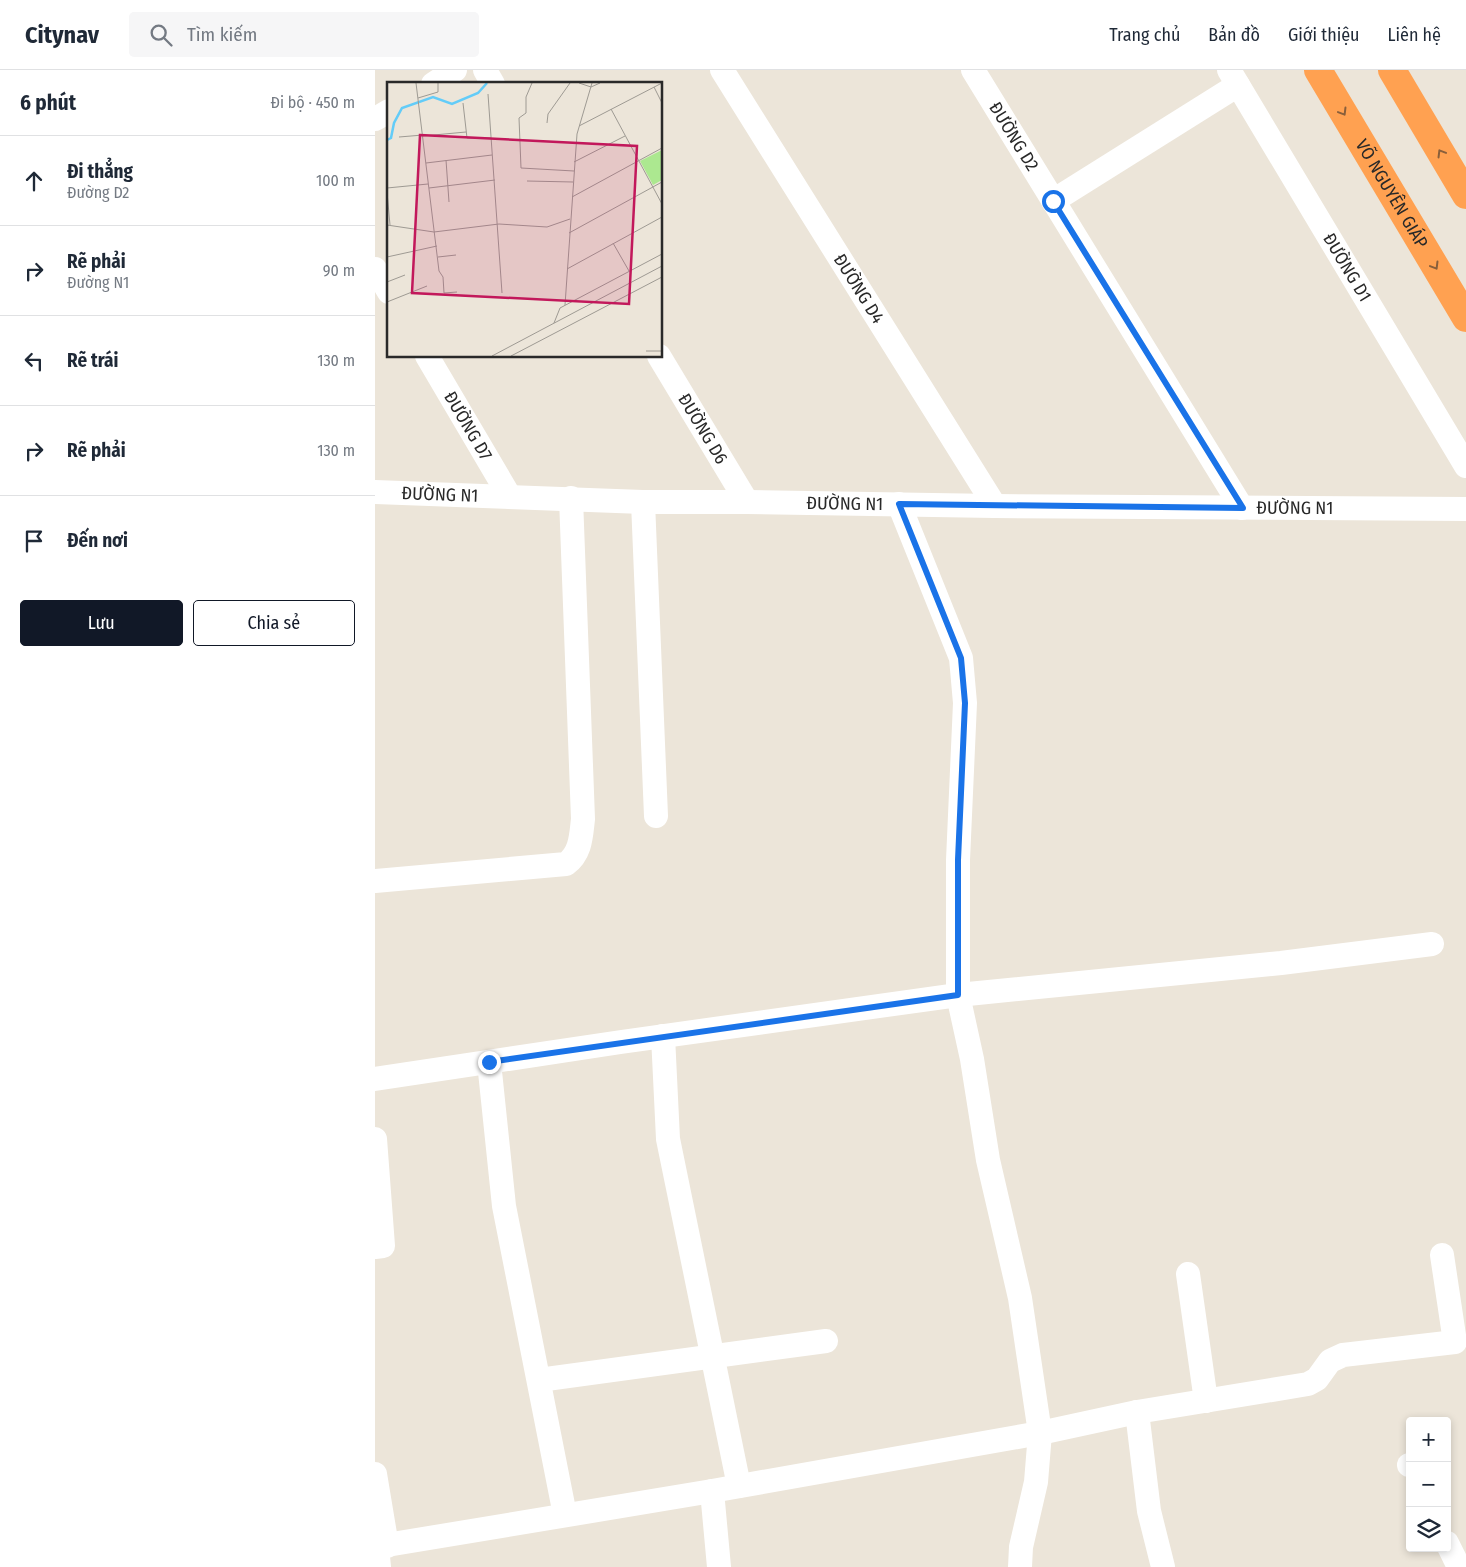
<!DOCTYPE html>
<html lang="vi">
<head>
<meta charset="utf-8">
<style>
  body { margin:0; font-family:"Fira Sans Condensed",sans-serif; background:#f6f6f7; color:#1f2937 }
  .controls { position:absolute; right:15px; bottom:15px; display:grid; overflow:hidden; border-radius:5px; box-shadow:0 2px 8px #0003 }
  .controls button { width:45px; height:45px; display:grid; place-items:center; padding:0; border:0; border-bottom:1px solid #e0e1e3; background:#fff; color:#1f2937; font:25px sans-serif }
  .stop { position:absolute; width:15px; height:15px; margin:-11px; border:4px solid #1a73e8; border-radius:50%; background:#fff }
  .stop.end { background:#1a73e8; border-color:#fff; box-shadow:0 1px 5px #0008 }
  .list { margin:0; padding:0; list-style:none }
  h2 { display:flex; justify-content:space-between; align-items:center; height:65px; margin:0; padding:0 20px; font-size:21px }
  h2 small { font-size:16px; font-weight:400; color:#747a83 }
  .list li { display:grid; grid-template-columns:32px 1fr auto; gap:15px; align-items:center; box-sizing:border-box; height:90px; padding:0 20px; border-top:1px solid #e0e1e3 }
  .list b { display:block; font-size:19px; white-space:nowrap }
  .list p { margin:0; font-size:16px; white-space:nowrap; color:#747a83 }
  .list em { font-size:16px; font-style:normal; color:#747a83 }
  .actions { display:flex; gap:10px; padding:15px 20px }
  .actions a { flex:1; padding:11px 0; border:1px solid #111827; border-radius:5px; text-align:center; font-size:18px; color:#111827 }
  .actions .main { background:#111827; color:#fff }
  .icon { flex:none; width:28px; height:28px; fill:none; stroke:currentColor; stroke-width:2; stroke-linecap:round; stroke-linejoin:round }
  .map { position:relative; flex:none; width:1091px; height:1497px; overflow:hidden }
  header { display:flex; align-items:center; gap:30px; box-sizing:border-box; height:70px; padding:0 25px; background:#fff; border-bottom:1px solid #e0e1e3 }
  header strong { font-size:24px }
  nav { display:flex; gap:28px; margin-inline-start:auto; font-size:18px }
  .search { width:350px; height:45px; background:#f6f6f7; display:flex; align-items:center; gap:12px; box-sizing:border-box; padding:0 18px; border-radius:5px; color:#747a83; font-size:19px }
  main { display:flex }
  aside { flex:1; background:#fff }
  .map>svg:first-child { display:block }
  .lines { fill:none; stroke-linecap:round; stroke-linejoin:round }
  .minor { stroke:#fff; stroke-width:24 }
  .highway { stroke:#ffa151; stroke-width:28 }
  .oneway { stroke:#895f3b }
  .route { stroke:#1a73e8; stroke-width:6 }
  .labels { text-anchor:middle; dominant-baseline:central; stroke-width:4.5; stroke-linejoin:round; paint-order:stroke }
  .street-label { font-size:18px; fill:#292929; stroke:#fff }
  .inset-river { fill:none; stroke:#63ccf8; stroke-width:2.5 }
  .inset-road { fill:none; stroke:#9e9a93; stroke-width:1 }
  .view { fill:#c2185b; fill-opacity:0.15; stroke:#c2185b; stroke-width:2.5 }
  .inset-edge { fill:none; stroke:#292929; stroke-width:2.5 }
</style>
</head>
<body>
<header>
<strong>Citynav</strong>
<div class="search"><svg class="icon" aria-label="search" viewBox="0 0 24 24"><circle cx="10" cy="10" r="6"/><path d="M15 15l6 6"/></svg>Tìm kiếm</div>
<nav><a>Trang chủ</a><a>Bản đồ</a><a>Giới thiệu</a><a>Liên hệ</a></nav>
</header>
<main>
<aside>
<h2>6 phút<small>Đi bộ · 450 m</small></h2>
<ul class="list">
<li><svg class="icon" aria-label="ahead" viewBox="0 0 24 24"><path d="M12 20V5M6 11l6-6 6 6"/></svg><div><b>Đi thẳng</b><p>Đường D2</p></div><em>100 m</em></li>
<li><svg class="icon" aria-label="right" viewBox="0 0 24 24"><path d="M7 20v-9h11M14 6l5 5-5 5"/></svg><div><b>Rẽ phải</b><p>Đường N1</p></div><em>90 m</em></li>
<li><svg class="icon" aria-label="left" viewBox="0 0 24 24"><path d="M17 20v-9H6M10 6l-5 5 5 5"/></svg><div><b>Rẽ trái</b></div><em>130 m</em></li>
<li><svg class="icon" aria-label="right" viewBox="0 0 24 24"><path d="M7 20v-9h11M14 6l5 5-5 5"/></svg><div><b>Rẽ phải</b></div><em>130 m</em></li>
<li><svg class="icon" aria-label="arrive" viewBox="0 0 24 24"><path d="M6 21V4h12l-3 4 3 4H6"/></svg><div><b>Đến nơi</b></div></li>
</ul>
<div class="actions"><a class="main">Lưu</a><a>Chia sẻ</a></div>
</aside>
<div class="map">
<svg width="1091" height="1497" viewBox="0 0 1091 1497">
  <rect width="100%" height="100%" fill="#ece5d9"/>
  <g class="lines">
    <g class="minor">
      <polyline points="110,0 118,14"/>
      <path id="s1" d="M347 0 620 436"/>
      <path id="s2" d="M598 0 867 438"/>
      <path id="s3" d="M854 0 1091 396"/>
      <polyline points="58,14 80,0"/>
      <polyline points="0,49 14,41"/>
      <polyline points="678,131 863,15"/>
      <polyline points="0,199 14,222"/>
      <path id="s4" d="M52 286 135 427"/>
      <path id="s5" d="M284 286 372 432"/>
      <path id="s6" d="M0 422 268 432H372L620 436 1091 439"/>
      <polyline points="268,432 281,746"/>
      <polyline points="524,434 586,588 590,633 583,790 583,925 597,989 613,1090 645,1228 665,1363 661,1412 646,1477 645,1497"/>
      <path d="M0 811 191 794C206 783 206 766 208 749L196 428"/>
      <polyline points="288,966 293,1069 364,1416"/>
      <polyline points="114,992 129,1136 190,1445"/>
      <polyline points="0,1009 246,972 583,925 906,893 1057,874"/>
      <polyline points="0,1069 8,1176 0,1177"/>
      <polyline points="813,1204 831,1331"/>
      <polyline points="164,1310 451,1271"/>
      <polyline points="762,1342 774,1441 788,1497"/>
      <polyline points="1034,1395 1035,1395"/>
      <polyline points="0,1404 12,1476"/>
      <polyline points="337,1421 344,1497"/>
      <polyline points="1072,1473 1084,1497"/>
      <polyline points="0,1477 337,1421 665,1363 762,1342 933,1314 942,1309 955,1291 968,1285 1080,1272 1067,1185"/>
      <polyline points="2,1477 4,1497"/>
    </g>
    <g class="highway">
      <path id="s7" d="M943 0 1091 248"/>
      <polyline points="1017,0 1091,125"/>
    </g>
  </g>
  <defs><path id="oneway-chevron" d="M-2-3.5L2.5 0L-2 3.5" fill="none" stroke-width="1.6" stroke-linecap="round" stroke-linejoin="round" transform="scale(1.25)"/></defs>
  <g class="oneway">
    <use href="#oneway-chevron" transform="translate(968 42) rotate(59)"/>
    <use href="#oneway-chevron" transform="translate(1066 83) rotate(-121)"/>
    <use href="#oneway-chevron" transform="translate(1060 196) rotate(59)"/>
  </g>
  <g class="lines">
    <polyline class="route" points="114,992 583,925 583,790 590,633 586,588 524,434 868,438 678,131"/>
  </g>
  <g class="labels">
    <g class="street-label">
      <text stroke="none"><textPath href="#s2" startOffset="78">ĐƯỜNG D2</textPath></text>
      <text stroke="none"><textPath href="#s7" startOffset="144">VÕ NGUYÊN GIÁP</textPath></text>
      <text stroke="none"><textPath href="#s3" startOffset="230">ĐƯỜNG D1</textPath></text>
      <text stroke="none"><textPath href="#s1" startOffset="258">ĐƯỜNG D4</textPath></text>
      <text stroke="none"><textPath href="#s4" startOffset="81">ĐƯỜNG D7</textPath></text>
      <text stroke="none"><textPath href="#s5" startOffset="85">ĐƯỜNG D6</textPath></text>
      <text stroke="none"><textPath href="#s6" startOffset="65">ĐƯỜNG N1</textPath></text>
      <text stroke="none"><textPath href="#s6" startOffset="470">ĐƯỜNG N1</textPath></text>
      <text stroke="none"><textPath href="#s6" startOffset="920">ĐƯỜNG N1</textPath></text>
    </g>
  </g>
  <g transform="translate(12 12)">
    <rect width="275" height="275" fill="#ece5d9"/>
    <path d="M275 68V98L266 103 253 79Z" fill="#ace890"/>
    <path class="inset-river" d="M0 58 4 56 7 41 15 26 46 15 65 22 91 11 100 1"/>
    <path class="inset-road" d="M29 1 52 189 56 195 57 211 70 210M145 1 139 15V31L132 36 134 86 187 89M192 1 204 5 213 1M267 5 275 21M101 12 115 211M31 16 51 10V1M76 21 80 56H104M224 27 275 122M160 41 161 32 183 1M192 44 275 1M36 54 79 50M12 55 36 53M59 78 62 120M187 80 238 54M39 81 105 73M140 99 186 100M0 106 41 102M42 106 108 98M0 110 3 143M185 115 275 66M0 143 47 150 112 142 160 145 183 137M182 151 275 100M226 161 242 189M0 175 50 164M51 175 69 173M180 187 275 135M0 200 18 193M0 220 40 204M178 223 190 52 205 1M167 241 173 226 275 172M259 269H275M105 274 275 184M124 274 275 195"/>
    <path class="view" d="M33 53 250 64 242 222 25 211Z"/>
    <rect width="275" height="275" class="inset-edge"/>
  </g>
</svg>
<div class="controls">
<button>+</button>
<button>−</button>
<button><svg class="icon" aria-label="layers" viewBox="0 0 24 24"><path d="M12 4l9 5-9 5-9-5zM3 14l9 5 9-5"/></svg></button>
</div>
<div class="stop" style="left:678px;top:131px"></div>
<div class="stop end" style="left:114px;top:992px"></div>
</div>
</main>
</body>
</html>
